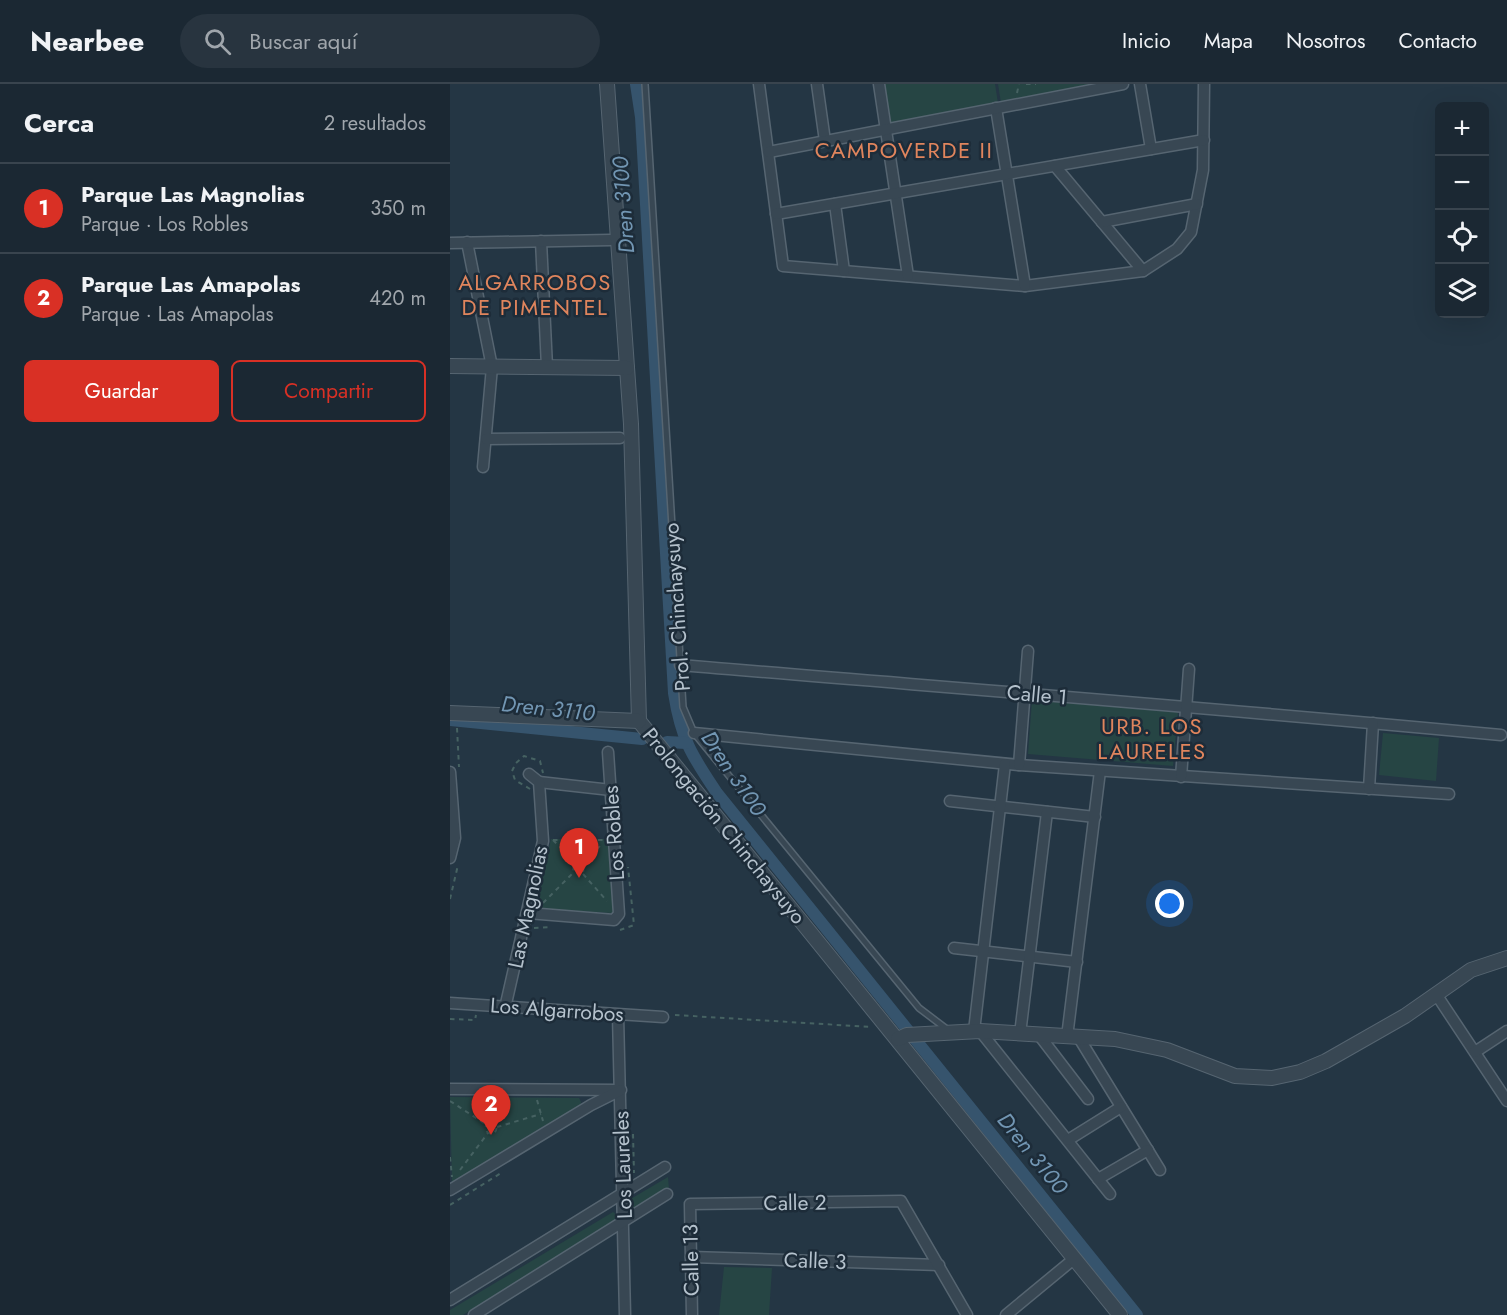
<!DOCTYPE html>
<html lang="es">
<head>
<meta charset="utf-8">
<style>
  body { margin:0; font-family:Jost,sans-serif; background:#28343f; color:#f1f3f6 }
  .controls { position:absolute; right:18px; top:18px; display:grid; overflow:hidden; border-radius:9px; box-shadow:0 6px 24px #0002 }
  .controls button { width:54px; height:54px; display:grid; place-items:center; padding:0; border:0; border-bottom:2px solid #39444e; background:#1b2833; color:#f1f3f6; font:30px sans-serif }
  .you { position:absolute; left:720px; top:820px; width:21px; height:21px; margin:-15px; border:4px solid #fff; border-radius:50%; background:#1a73e8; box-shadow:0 0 0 9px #1a73e833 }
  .badge { display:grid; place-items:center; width:39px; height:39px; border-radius:50%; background:#d93025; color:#fff; font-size:20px; font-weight:700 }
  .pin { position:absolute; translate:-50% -50px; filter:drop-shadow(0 2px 3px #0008) }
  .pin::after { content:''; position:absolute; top:32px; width:21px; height:18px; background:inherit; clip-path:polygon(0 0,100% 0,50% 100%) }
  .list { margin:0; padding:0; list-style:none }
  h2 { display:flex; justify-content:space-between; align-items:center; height:78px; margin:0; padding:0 24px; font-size:26px }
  h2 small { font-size:20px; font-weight:400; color:#a0a6ac }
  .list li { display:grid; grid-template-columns:39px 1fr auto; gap:18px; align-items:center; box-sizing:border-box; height:90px; padding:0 24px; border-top:2px solid #39444e }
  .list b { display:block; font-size:22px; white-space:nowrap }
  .list p { margin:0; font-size:20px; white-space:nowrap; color:#a0a6ac }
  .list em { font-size:20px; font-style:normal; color:#a0a6ac }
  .actions { display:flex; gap:12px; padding:18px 24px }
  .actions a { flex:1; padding:14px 0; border:2px solid #d93025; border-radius:9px; text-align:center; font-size:21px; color:#d93025 }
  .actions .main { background:#d93025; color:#fff }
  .icon { flex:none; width:33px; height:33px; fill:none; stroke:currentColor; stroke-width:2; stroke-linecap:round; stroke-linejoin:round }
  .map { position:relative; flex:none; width:1057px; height:1231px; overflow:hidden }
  header { display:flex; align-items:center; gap:36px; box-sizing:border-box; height:84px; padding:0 30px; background:#1b2833; border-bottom:2px solid #39444e }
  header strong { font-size:28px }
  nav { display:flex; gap:33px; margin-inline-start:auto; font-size:21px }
  .search { width:420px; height:54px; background:#28343f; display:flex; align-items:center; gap:15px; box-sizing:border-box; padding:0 21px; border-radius:33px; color:#a0a6ac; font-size:22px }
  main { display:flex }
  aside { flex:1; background:#1b2833 }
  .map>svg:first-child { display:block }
  .green { fill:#264544 }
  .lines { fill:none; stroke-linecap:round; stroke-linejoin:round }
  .canal { stroke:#36546d; stroke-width:12 }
  .service-casing { stroke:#566571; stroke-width:8 }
  .minor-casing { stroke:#566571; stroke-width:13 }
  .tertiary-casing { stroke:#566571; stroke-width:16 }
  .path { stroke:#466262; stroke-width:2; stroke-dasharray:4.5 4.5; stroke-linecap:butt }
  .service { stroke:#384753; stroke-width:5 }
  .minor { stroke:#384753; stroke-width:10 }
  .tertiary { stroke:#384753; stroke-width:14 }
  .labels { text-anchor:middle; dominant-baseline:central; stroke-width:5; stroke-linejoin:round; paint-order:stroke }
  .street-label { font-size:21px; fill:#b5c2cd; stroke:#1d2c39 }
  .neighbourhood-label { font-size:22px; letter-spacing:1.5px; fill:#e0855d; stroke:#1d2c39 }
  .water-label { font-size:22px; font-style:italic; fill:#7296b3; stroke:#1d2c39 }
</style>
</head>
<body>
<header>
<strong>Nearbee</strong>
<div class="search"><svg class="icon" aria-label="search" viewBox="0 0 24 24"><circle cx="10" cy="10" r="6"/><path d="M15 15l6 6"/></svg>Buscar aquí</div>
<nav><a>Inicio</a><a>Mapa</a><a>Nosotros</a><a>Contacto</a></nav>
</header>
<main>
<aside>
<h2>Cerca<small>2 resultados</small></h2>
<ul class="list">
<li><span class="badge">1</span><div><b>Parque Las Magnolias</b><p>Parque · Los Robles</p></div><em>350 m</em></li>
<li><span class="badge">2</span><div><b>Parque Las Amapolas</b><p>Parque · Las Amapolas</p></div><em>420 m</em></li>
</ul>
<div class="actions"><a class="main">Guardar</a><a>Compartir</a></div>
</aside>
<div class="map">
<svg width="1057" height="1231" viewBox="0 0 1057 1231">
  <rect width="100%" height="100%" fill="#243644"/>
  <g class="green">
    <polygon points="433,0 545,0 548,19 439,41"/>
    <polygon points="548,0 654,0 551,19"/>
    <polygon points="582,616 728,628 723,682 578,670"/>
    <polygon points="933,649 989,654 986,697 929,691"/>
    <polygon points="101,755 161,755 167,826 162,829 92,825 86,821"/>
    <polygon points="0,1013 129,1014 131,1018 130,1023 2,1099"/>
    <polygon points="218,1093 219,1105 185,1127 180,1126 179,1116"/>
    <polygon points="163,1128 167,1131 164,1139 13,1231 0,1231 0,1226"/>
    <polygon points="274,1183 322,1184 319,1231 269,1231"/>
  </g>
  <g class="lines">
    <g class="canal">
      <path d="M186 0 191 33 224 609C231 655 242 672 267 709L687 1231"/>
      <polyline points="0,636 192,655"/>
      <polyline points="217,658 236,659"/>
    </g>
    <g class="service-casing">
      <polyline id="service" points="195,0 233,623 244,649 469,924 498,946"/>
    </g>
    <g class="minor-casing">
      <g id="minor">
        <polyline points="309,0 333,182 575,202 693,187 727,165 741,148 753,86 754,0"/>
        <polyline points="367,0 375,57"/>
        <polyline points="429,0 458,192"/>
        <polyline points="690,0 701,65"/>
        <polyline points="546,24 575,202"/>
        <polyline points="319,68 673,0"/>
        <polyline points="605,82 693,187"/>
        <polyline points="385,120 394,187"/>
        <polyline points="326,130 754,56"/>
        <polyline points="652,138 747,120"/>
        <polyline points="91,157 97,283"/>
        <polyline points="17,158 42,283 33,383"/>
        <polyline points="0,159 160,156"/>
        <polyline points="36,355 170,354"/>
        <path d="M230 581C504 604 778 625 1051 651"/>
        <polyline points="244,649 569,681 999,710"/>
        <polyline points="569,681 578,567"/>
        <polyline points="0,688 5,754 0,774"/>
        <polyline points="731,693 739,585"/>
        <polyline points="89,698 161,706"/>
        <polyline points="919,705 923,639"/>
        <polyline points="500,717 645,733"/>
        <polyline points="78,829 164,836 169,830 158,668"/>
        <polyline points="504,864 627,878"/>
        <polyline points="986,910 1057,1017"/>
        <polyline points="0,919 213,933"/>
        <polyline points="55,924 93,757 89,698 79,690"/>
        <polyline points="168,931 175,1231"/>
        <polyline points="524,947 555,680"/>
        <polyline points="530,947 660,1110"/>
        <polyline points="570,950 597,728"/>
        <polyline points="589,951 638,1015"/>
        <polyline points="617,953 650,687"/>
        <polyline points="629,954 710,1086"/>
        <polyline points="1025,968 1057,947"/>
        <polyline points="0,1005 168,1006"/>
        <polyline points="618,1056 671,1023"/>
        <polyline points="648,1095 698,1066"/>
        <polyline points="0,1106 141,1021 171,1006"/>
        <polyline points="241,1173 489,1181"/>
        <polyline points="0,1216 215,1083"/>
        <polyline points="24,1231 217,1110"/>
        <polyline points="242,1231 240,1120 451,1117 517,1231"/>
        <polyline points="556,1231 625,1174"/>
      </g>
    </g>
    <g class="tertiary-casing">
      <g id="tertiary">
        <polyline points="157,0 181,340 189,637 670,1231"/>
        <polyline points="0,282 177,284"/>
        <polyline points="0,629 189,637"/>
        <polyline points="448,955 457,951 530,947 665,955 717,966 785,992 822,994 850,988 876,977 955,932 1021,886 1057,874"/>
      </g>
    </g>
    <g class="path">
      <polyline points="576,0 586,0"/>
      <polyline points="567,9 569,0"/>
      <polyline points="7,644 9,683"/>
      <polyline points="80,705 65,696 62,687 66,679 74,672 90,677 93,689"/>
      <polyline points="103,756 124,777 134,778 133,790 123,789"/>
      <polyline points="103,756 154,756"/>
      <polyline points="134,778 153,759"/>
      <polyline points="133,790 157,817"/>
      <polyline points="0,815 8,781"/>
      <polyline points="93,819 123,789 124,777"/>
      <polyline points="84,844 102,843"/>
      <polyline points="170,846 184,841 178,783"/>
      <polyline points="225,931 421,943"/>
      <polyline points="0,935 25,936 26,931"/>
      <polyline points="87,1016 93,1037"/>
      <polyline points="0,1017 37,1041"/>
      <circle cx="41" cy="1044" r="5.5"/>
      <polyline points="47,1043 91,1030"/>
      <polyline points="183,1050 184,1089"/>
      <polyline points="0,1073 2,1093"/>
      <polyline points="10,1086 38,1049"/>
      <polyline points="0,1121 51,1089"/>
    </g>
    <use href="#service" class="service"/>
    <use href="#minor" class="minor"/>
    <use href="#tertiary" class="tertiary"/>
  </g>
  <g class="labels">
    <g class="street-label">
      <text transform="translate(227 523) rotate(-94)">Prol. Chinchaysuyo</text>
      <text transform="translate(587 611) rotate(5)">Calle 1</text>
      <text transform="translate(274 742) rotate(51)">Prolongación Chinchaysuyo</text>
      <text transform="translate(164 749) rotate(-94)">Los Robles</text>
      <text transform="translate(78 823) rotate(-78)">Las Magnolias</text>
      <text transform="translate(107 926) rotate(4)">Los Algarrobos</text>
      <text transform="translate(173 1081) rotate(-92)">Los Laureles</text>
      <text transform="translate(345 1119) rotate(-1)">Calle 2</text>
      <text transform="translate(241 1176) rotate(-91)">Calle 13</text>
      <text transform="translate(365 1177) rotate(2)">Calle 3</text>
    </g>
    <g class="neighbourhood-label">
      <text x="454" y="66">CAMPOVERDE II</text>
      <text x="85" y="198">ALGARROBOS<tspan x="85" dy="25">DE PIMENTEL</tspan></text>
      <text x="702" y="642">URB. LOS<tspan x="702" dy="25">LAURELES</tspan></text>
    </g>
    <g class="water-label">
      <text transform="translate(173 121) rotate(-94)">Dren 3100</text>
      <text transform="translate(98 624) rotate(6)">Dren 3110</text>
      <text transform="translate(284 689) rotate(56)">Dren 3100</text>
      <text transform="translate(583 1069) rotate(51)">Dren 3100</text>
    </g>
  </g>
</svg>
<div class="controls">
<button>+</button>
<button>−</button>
<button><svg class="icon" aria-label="locate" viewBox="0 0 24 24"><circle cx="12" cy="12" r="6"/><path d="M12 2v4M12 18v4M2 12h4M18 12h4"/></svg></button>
<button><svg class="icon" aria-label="layers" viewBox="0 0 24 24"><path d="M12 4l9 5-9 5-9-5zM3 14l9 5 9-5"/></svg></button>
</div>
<div class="you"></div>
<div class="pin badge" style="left:129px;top:794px">1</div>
<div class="pin badge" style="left:41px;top:1051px">2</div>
</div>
</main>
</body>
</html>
